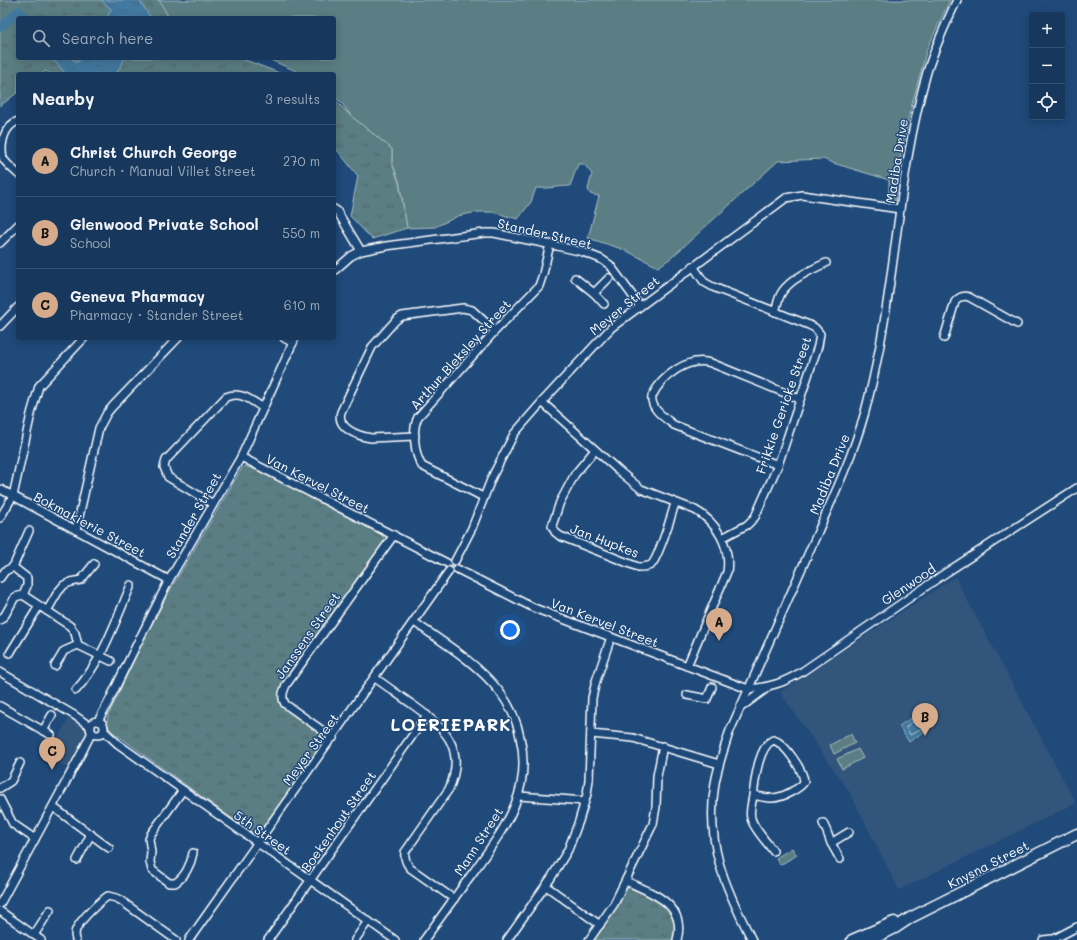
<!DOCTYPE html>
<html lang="en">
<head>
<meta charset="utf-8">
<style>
  body { margin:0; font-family:Mali,sans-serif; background:#203f62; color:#f1f3f6 }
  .controls { position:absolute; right:12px; top:12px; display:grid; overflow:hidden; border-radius:4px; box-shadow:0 2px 10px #0003 }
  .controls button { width:36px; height:36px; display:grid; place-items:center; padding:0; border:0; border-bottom:1px solid #365272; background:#17385c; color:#f1f3f6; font:20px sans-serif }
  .you { position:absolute; left:510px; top:630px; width:14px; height:14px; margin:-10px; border:3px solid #fff; border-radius:50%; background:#1a73e8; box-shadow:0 0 0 6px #1a73e833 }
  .badge { display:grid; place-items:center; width:26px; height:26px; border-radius:50%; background:#d6ab8b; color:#111; font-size:13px; font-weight:700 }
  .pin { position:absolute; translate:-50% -33px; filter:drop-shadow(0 1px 2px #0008) }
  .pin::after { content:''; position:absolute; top:21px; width:14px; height:12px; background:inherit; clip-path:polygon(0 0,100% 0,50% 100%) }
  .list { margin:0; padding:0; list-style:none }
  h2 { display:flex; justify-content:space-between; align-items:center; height:52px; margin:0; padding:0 16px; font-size:17px }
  h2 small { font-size:13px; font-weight:400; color:#9eacbb }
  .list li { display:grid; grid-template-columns:26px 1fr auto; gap:12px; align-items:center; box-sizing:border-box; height:72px; padding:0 16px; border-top:1px solid #365272 }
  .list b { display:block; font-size:15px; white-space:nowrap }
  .list p { margin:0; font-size:13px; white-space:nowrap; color:#9eacbb }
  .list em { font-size:13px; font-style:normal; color:#9eacbb }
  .icon { flex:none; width:22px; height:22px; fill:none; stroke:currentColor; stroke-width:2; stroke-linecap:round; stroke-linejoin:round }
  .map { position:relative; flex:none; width:1077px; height:940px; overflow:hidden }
  .search { position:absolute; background:#17385c; box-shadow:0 2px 10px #0003; left:16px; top:16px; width:320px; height:44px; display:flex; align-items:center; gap:10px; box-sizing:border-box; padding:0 14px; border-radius:4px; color:#9eacbb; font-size:15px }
  .panel { position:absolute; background:#17385c; box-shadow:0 2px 10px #0003; left:16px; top:72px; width:320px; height:268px; border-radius:4px }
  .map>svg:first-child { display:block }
  .built { fill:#33547c }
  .grass { fill:#5a7e83; stroke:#acbec1 }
  .park { fill:url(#park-tufts); stroke:#acbec1 }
  .water { fill:url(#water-ripples); stroke:#8eafc6 }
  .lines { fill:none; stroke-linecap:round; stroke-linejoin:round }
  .shore { stroke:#b4c9d9; stroke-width:1 }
  .river { stroke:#4379a0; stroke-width:9 }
  .minor-casing { stroke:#fff; stroke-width:10 }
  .highway-casing { stroke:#fff; stroke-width:13 }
  .minor { stroke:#1f4a7a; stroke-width:7 }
  .highway { stroke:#1f4a7a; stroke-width:10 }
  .labels { text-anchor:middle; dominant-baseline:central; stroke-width:3; stroke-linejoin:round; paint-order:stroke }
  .street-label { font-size:13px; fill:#fff; stroke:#1f4a7a }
  .district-label { font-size:17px; font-weight:bold; letter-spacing:1px; fill:#fff; stroke:#1f4a7a }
</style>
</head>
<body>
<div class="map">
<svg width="1077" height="940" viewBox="0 0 1077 940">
  <defs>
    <pattern id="park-tufts" width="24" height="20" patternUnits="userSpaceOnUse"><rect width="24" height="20" fill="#5a7e83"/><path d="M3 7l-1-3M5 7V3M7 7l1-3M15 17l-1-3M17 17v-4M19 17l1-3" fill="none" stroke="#536568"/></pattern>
    <pattern id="water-ripples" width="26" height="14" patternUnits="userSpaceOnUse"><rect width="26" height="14" fill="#4379a0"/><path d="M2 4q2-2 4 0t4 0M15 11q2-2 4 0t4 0" fill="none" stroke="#486276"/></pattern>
  </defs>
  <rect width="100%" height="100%" fill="#1f4a7a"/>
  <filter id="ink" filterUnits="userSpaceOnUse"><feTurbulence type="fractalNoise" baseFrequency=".025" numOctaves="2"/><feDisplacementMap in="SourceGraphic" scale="8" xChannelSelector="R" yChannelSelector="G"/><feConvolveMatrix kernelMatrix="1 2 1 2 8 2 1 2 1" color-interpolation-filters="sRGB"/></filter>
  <g filter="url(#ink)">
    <g class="built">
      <polygon points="955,577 1076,803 899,890 850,793 780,692"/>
      <polygon points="69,718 89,729 67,768 47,757"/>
    </g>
    <g class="grass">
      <path d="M144 0H950L927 49 910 111 896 179V193L895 201 892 203 889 202V180L833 163 823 159 778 161 671 258 658 267 625 250 588 238 599 196 590 194 588 189 592 174 584 164H578L570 186C559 186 548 189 536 188L531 202 518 219 492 212H477L458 216 435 227 407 228 399 180 392 163V149L351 116 341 102 334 97V74H303L266 58H334V18H158Z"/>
      <polygon points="851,734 855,743 834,754 830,745"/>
      <polygon points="858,749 863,758 842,769 837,759"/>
      <polygon points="792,848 797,855 780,865 776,858"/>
    </g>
    <g class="park">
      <polygon points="0,0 159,0 169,18 18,18 18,58 240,58 282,74 50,74 46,71 42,74 18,74 18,92 0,106"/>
      <polygon points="334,99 351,116 392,149 392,163 399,183 407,228 372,239 350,216 358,176 334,146"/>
      <path d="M244 466 257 470 382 535 384 537V544L281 689 279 696 321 733 325 738V741L256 836 114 733C107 727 106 724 108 716L143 640 166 597 242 468Z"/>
      <path d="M631 887C649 894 672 903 675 924 676 929 675 935 674 940H592L612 911 625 889Z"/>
    </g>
    <g class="water">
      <polygon points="101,0 139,0 151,18 107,18 111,9"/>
      <polygon points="52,58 71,58 77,62 83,58 125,58 116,74 66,74"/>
      <polygon points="919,713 928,729 909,742 899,726"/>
    </g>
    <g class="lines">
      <polygon class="shore" points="917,719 922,728 910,735 906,727"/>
      <polyline class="river" points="0,27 19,11 26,18"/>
      <g class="minor-casing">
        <g id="minor">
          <path d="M18 121C4 126 0 144 3 158 6 164 13 169 18 174"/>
          <polyline points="334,209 337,211 361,251"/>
          <polyline points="0,243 18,225"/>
          <polyline points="693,266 704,282 713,287 809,325 815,328 820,334 818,346 778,465 755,517 747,525 722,538"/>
          <polyline points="334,271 351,256 361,251 386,246 484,233 494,233 557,246 583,252 601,259 610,265 640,306"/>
          <polyline points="575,278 594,293 604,304"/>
          <polyline points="594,293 609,278"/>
          <path d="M775 312C777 306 778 298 782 292 790 279 813 269 826 263"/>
          <polyline points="0,326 18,307"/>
          <polyline points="284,338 293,343"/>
          <path d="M944 338 955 302C959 297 963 295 969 297L1017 324"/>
          <path d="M542 402 619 471 641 489 695 510C717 522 731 547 727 572L687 666"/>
          <path d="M415 436 371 438C358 436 336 428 341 412L372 347 396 320 402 316 463 308 472 310 495 331"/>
          <path d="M595 450 575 474 560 502 552 526 555 532 560 536 638 567C643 567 647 567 651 565 658 559 672 514 675 503"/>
          <polyline points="241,457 447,563"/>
          <path d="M778 465 674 425C665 418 650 409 652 396 662 376 688 356 711 363L800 399"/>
          <polyline points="0,489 169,580"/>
          <path d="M483 497 422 466C414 454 412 429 418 417L495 331 539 286 543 274 550 244"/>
          <path d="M213 504 168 477 164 467 166 460 226 397C241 391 251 400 263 408"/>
          <polyline points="0,518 13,496 31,414 39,386 84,338"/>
          <polyline points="76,530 99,428 107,413 113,406 178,338"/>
          <polyline points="29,531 13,567 27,578 27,586 23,595 70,626 75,633 78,645 111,661"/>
          <polyline points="455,561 472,528 492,477 514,434 542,402 611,328 786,198 802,195 900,209"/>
          <path d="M457 569 534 608 748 689C770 687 784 683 803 671L947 572 1077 488"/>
          <polyline points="0,578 5,571 13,567"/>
          <polyline points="47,611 58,592 64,585 71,582 81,580 94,564"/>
          <polyline points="0,620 5,615 15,597 23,595"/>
          <path d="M414 622C444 643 476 662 499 691 509 704 517 720 520 737 533 792 504 829 474 871 457 894 441 917 424 940"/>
          <polyline points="10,653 39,606"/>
          <polyline points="55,666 64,651 78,645"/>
          <polyline points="0,672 74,715 91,727"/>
          <path d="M375 678C388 687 400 696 413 705 444 727 467 748 449 789L405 852C404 859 406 863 410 868L454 899"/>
          <path d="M76 690C102 662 116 620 131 585"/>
          <polyline points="687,695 707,699 712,687"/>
          <polyline points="0,706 51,735"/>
          <polyline points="740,708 767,688"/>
          <polyline points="98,721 108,703 124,670 169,580 241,457 295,338"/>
          <circle cx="97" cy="728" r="7"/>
          <polyline points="43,731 52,715"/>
          <polyline points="104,731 118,744 395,940"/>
          <polyline points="591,734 633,738 719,764"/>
          <path d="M333 738 285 704C281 697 283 692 286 685L394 535"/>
          <polyline points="0,788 11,781 20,763"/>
          <path d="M183 790 151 834 149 839 151 852 150 862 152 870 169 883H175C185 877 191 864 193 853"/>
          <path d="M753 795C770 799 776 800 791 792 796 789 801 787 804 782 804 771 784 742 773 740 758 747 755 781 753 796 752 803 749 811 751 818 753 828 767 842 773 851"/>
          <polyline points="519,796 585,801"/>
          <polyline points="0,799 13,824 35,839"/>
          <polyline points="53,807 109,848"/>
          <polyline points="823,823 827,832 831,843 849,832"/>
          <polyline points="831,843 840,859"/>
          <polyline points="77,860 91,834"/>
          <path d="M626 881C652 893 687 904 677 940"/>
          <polyline points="546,886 600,925"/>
          <polyline points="0,904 82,752 92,732"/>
          <polyline points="0,911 41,940"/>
          <polyline points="34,935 50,910"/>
          <path d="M76 940C75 936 74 932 77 928 81 919 100 901 108 896L116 898 120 900 176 940"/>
          <polyline points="189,940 449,571"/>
          <polyline points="268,940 427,715"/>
          <polyline points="355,940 368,921"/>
          <polyline points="507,940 551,878 568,850 579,821 587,794 589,780 592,698 596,681 611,637"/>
          <polyline points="589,940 614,904 653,824 656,807 657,776 663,746"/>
          <path d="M752 940C725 887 705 844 715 783 718 766 724 749 729 733 758 666 788 600 817 534 836 490 857 447 868 400 896 292 896 179 927 72 935 47 946 23 957 0"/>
          <polyline points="1043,940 1052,939"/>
          <polyline points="1052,940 1077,927"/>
        </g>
      </g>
      <g class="highway-casing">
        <g id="highway">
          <polyline points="852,940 894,922"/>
          <polyline points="871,940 895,928 910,918 1077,834"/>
        </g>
      </g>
      <use href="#minor" class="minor"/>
      <use href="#highway" class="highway"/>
    </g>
  </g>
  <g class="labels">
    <g class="street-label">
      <text transform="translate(896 161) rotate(-81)">Madiba Drive</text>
      <text transform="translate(545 233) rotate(13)">Stander Street</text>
      <text transform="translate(624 305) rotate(-39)">Meyer Street</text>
      <text transform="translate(460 354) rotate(-48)">Arthur Bleksley Street</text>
      <text transform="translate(783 405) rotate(-71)">Frikkie Gericke Street</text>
      <text transform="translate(829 474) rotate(-68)">Madiba Drive</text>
      <text transform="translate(318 483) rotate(27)">Van Kervel Street</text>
      <text transform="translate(193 515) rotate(-60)">Stander Street</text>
      <text transform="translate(90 524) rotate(28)">Bokmakierie Street</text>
      <text transform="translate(605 540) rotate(21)">Jan Hupkes</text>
      <text transform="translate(908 584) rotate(-34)">Glenwood</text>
      <text transform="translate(605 622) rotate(21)">Van Kervel Street</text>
      <text transform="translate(307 635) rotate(-55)">Janssens Street</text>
      <text transform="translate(310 749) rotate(-54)">Meyer Street</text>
      <text transform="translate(338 821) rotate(-55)">Boekenhout Street</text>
      <text transform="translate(263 832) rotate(35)">5th Street</text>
      <text transform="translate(478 841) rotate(-57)">Mann Street</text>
      <text transform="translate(988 864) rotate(-27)">Knysna Street</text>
    </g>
    <g class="district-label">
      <text x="451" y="724">LOERIEPARK</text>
    </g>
  </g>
</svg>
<div class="controls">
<button>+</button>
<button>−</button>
<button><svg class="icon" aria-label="locate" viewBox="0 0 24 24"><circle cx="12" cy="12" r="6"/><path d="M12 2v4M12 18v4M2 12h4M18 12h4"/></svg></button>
</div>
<div class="you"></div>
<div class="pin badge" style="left:719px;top:641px">A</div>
<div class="pin badge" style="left:925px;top:736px">B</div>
<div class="pin badge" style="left:52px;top:770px">C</div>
<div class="search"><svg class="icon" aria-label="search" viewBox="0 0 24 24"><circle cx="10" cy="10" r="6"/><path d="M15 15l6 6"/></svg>Search here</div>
<section class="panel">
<h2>Nearby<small>3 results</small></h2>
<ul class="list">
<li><span class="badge">A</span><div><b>Christ Church George</b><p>Church · Manual Villet Street</p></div><em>270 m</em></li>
<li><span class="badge">B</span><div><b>Glenwood Private School</b><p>School</p></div><em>550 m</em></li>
<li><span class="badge">C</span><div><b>Geneva Pharmacy</b><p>Pharmacy · Stander Street</p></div><em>610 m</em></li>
</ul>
</section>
</div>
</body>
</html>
